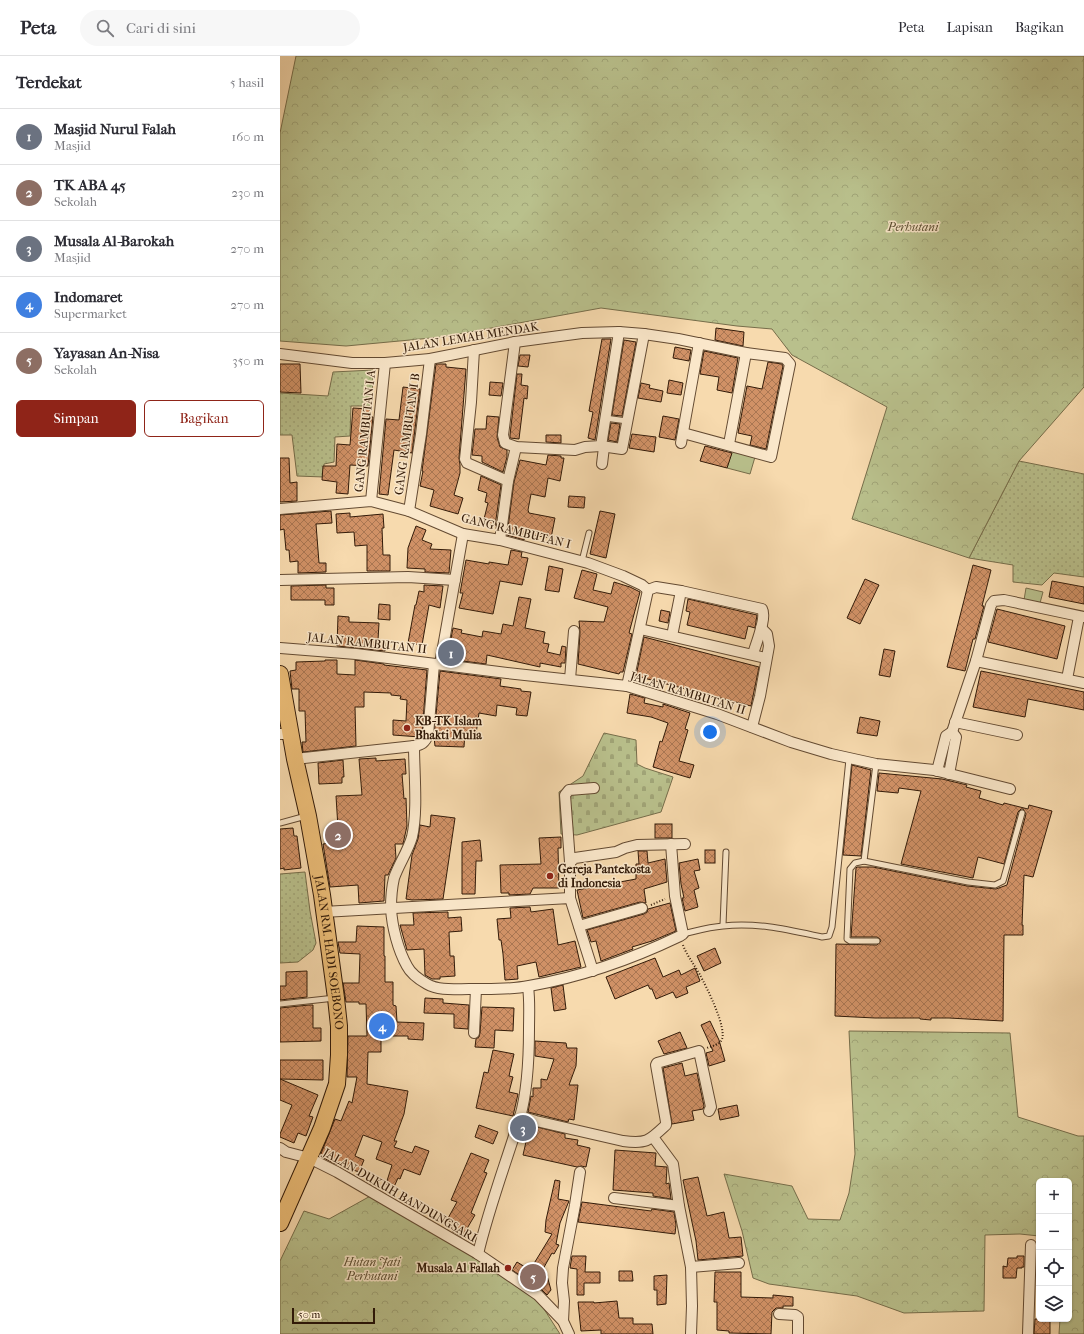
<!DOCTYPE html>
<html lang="id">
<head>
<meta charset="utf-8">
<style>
  body { margin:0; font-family:"IM FELL French Canon",serif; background:#f7f7f7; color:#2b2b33 }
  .controls { position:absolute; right:12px; bottom:12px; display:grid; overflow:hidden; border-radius:6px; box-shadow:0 1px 3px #0004 }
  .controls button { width:36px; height:36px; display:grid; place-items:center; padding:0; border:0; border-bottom:1px solid #e1e1e2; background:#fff; color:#2b2b33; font:20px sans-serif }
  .scale { position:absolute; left:12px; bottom:10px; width:83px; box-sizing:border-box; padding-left:4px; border:2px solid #321a08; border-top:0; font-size:11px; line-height:14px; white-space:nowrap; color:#321a08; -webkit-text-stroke:3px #fae7ca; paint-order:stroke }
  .you { position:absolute; left:430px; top:676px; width:14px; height:14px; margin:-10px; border:3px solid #fff; border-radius:50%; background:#1a73e8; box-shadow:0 0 0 6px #1a73e833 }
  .badge { display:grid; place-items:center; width:26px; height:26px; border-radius:50%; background:#8f2418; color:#fff; font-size:13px; font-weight:700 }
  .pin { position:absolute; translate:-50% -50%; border:2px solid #fff; box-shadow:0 1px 4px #0006 }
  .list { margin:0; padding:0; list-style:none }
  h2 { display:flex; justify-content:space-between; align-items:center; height:52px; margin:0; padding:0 16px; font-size:17px }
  h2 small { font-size:13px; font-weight:400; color:#7c7c81 }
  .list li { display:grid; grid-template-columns:26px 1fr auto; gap:12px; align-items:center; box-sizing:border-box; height:56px; padding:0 16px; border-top:1px solid #e1e1e2 }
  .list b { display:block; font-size:15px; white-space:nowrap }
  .list p { margin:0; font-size:13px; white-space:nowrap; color:#7c7c81 }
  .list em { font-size:13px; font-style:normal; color:#7c7c81 }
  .actions { display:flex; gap:8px; padding:12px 16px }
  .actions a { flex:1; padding:9px 0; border:1px solid #8f2418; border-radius:6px; text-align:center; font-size:14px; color:#8f2418 }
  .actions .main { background:#8f2418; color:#fff }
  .icon { flex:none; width:22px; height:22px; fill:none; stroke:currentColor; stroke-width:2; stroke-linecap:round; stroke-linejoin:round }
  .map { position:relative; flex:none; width:804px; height:1278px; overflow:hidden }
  header { display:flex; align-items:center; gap:24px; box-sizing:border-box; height:56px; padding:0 20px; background:#fff; border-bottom:1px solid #e1e1e2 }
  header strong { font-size:19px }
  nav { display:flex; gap:22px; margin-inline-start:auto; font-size:14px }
  .search { width:280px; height:36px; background:#f7f7f7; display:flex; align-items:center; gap:10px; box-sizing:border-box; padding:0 14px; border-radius:22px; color:#7c7c81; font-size:15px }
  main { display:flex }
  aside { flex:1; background:#fff }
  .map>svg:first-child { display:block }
  .grass { fill:url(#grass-dots); stroke:#766d4a }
  .forest { fill:url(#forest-crowns); stroke:#766d4a }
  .cemetery { fill:url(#cemetery-stones); stroke:#766d4a }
  .pitch { fill:#b9c08c; stroke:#766d4a }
  .building { fill:url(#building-cross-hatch); stroke:#321a08 }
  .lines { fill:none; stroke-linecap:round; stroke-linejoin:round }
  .service-casing { stroke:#634a32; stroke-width:7 }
  .minor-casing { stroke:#634a32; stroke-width:12 }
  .primary-casing { stroke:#321a08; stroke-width:18 }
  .path { stroke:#321a08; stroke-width:2; stroke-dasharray:1 2; stroke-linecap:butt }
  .service { stroke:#fae7ca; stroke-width:5 }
  .minor { stroke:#fae7ca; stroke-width:10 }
  .primary { stroke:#ecbd77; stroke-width:16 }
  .poi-dot { fill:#8f2418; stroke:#fae7ca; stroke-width:1.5 }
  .labels { text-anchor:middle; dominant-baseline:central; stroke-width:3; stroke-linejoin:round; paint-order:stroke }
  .park-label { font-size:12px; font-style:italic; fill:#5a4c30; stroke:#fae7ca }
  .street-label { font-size:12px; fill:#321a08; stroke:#fae7ca }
  .poi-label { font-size:12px; font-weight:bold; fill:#321a08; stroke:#fae7ca; text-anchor:start }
</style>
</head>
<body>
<header>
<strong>Peta</strong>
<div class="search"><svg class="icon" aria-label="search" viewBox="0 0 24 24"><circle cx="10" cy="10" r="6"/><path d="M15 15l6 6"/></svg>Cari di sini</div>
<nav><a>Peta</a><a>Lapisan</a><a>Bagikan</a></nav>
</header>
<main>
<aside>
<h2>Terdekat<small>5 hasil</small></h2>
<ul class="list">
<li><span class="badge" style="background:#6b7280">1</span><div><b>Masjid Nurul Falah</b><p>Masjid</p></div><em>160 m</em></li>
<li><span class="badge" style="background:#8d6e63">2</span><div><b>TK ABA 45</b><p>Sekolah</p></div><em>230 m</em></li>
<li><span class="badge" style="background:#6b7280">3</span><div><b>Musala Al-Barokah</b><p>Masjid</p></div><em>270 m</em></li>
<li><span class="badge" style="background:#3f7fe0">4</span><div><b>Indomaret</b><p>Supermarket</p></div><em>270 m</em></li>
<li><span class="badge" style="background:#8d6e63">5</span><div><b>Yayasan An-Nisa</b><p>Sekolah</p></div><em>350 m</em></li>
</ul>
<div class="actions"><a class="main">Simpan</a><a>Bagikan</a></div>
</aside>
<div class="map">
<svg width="804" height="1278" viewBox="0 0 804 1278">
  <defs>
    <pattern id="grass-dots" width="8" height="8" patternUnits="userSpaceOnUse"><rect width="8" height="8" fill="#b9c08c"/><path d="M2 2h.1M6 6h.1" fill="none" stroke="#a0a477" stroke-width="1.8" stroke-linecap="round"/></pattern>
    <pattern id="forest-crowns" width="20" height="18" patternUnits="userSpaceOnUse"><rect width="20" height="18" fill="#b9c08c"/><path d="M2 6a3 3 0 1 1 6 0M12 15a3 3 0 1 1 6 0" fill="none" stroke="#a0a477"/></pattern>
    <pattern id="cemetery-stones" width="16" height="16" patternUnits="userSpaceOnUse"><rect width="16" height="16" fill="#b9c08c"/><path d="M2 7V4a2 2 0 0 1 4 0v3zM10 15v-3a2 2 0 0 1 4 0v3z" fill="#a0a477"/></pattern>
    <pattern id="building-cross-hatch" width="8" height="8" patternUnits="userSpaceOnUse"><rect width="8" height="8" fill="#d09166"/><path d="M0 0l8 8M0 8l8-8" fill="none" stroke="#a97652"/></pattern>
  </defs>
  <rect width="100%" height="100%" fill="#f7daae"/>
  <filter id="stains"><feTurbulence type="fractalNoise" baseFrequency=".005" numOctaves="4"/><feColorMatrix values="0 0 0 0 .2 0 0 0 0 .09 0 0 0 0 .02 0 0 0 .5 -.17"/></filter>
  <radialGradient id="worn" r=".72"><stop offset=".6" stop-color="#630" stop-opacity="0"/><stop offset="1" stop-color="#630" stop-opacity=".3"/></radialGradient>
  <g class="grass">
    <polygon points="93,314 92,350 71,350 70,380 55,381 54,406 44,408 44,421 17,420 12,379 0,379 0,337 48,340 53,316"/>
    <polygon points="739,405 804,418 804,521 774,517 762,529 733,526 733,509 689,502"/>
    <polygon points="25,816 30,855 36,887 33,894 18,906 0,907 0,818"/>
  </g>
  <g class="forest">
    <polygon points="16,0 804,0 804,331 739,405 689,502 572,463 607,351 512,299 492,273 457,270 321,252 162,281 66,290 0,285 0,77"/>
    <polygon points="569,975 730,977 738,1061 798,1080 804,1080 804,1278 779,1278 780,1263 789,1263 789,1125 759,1125 759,1180 740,1178 705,1179 704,1255 624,1257 577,1240 489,1228 473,1222 462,1175 444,1118 512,1130 528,1163 560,1164 569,1137 575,1098"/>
    <polygon points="94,1138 255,1239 280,1278 0,1278 0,1205 24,1155 49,1163"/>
  </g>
  <polygon class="cemetery" points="324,677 356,684 357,708 365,712 393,721 381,756 297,779 281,778 279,736 303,720"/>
  <g class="pitch">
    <polygon points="452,395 475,401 470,418 447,412"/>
    <polygon points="746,532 763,536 760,547 744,544"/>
  </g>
  <g class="building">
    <polygon points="436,272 464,276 463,290 435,284"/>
    <polygon points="322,283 331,283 315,384 308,382 313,356 309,355"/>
    <polygon points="344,284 356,286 342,360 332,359"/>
    <polygon points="395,291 411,294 409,305 393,302"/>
    <polygon points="424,295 458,302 452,337 437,334 439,321 420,318"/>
    <polygon points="240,299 250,299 248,311 238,310"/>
    <polygon points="488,306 502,308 503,310 486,393 470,389 472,380 458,377 467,330 482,333"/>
    <polygon points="0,308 20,308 21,337 0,336"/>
    <polygon points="156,308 166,308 166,311 186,313 179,402 180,409 180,417 174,439 183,442 178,458 150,450 154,434 140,430 143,415 142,415"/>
    <polygon points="237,318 242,318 241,329 248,330 247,343 244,342 239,383 230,382 230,379"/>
    <polygon points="389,324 403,327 401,339 387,337"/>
    <polygon points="210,326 223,327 221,340 209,339"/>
    <polygon points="361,327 370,329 369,332 383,335 381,346 358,342"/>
    <polygon points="123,331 140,333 132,397 114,394 108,439 99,438 106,363 119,364"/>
    <polygon points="73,352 90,353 90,361 93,361 88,410 70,409 68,438 56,437 57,426 42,424 43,410 56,410 57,388 70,389"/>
    <polygon points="207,360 219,361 217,381 220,391 227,394 227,401 223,416 202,406 202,400 192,399 195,373 206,373"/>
    <polygon points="383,360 399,363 395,384 379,381"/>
    <polygon points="331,367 340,368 337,386 328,384"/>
    <polygon points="352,378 376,381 374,396 349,392"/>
    <polygon points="266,379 281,379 281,387 266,386"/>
    <polygon points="425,390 452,397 447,412 420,405"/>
    <polygon points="268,399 281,400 281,402 284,402 280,425 268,422 265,441 251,438 248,454 249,457 275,462 271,482 245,478 244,484 227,479 234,426 240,404 266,409"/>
    <polygon points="0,402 9,402 10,427 17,426 17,445 0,446"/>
    <polygon points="201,420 221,429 215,470 203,467 208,447 205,446 207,437 198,434"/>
    <polygon points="289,440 305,441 304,452 288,451"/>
    <polygon points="51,455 52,467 36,468 39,507 46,507 46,516 18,517 18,505 10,506 9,494 6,494 4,473 0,474 0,459"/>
    <polygon points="320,455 335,458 326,502 310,498"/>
    <polygon points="70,457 70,461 103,458 104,472 102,472 103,499 110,499 110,515 87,515 87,489 75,490 74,476 57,477 56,458"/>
    <polygon points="136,470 146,474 142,484 152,488 150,493 171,494 169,517 145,516 145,513 127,512 128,492"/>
    <polygon points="231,494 242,496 241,501 248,502 242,529 220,525 213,558 179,552 183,537 180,537 186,504 209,508 209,506 228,509"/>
    <polygon points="693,509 711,514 702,550 704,550 695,583 693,583 685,615 667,611"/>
    <polygon points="269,510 283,513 279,536 265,534"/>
    <polygon points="302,514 317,518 313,534 331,538 334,526 350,531 360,536 349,577 352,578 343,616 340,616 339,618 298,608 300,576 299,565 324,566 328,551 294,542"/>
    <polygon points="585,523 599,529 580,568 567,562"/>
    <polygon points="772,525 804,531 804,548 769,541"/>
    <polygon points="46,529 46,532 54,532 54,549 45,549 45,544 11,544 11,530"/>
    <polygon points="144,529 163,530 160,552 149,549 142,589 128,587 135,549 136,549 139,535 144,536"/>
    <polygon points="239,541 251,543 245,572 265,576 263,587 269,588 267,596 280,599 282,590 286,591 285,607 281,607 281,611 260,607 260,611 207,599 206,608 167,603 173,572 182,574 181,577 202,581 203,575 221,578 223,568 233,570"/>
    <polygon points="408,543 477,559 475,572 468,570 465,583 407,569 410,556 406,555"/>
    <polygon points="99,548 110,549 110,564 98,563"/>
    <polygon points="717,553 785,570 777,603 708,586"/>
    <polygon points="381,554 390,556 388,567 379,565"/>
    <polygon points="58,560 69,561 69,566 99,567 98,584 105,585 105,595 57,590"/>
    <polygon points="364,581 479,611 471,650 356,620"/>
    <polygon points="604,593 615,595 610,621 599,619"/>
    <polygon points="45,604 57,604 57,618 75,619 75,604 104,608 104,609 147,614 142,677 140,681 113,679 113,664 126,665 127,644 120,643 121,640 111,639 111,637 84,636 84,651 75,651 76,690 23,696 22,686 26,686 25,655 19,655 19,633 12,633 10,615 16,614 16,606 45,605"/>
    <polygon points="160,615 221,623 220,630 241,633 241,635 251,636 247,660 236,659 237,652 217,649 216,660 199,657 196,678 185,676 184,691 155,690 154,681"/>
    <polygon points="701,615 804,636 804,654 748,643 745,661 693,651"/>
    <polygon points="350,638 365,642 364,647 383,651 383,648 410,657 405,673 408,674 399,705 414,709 410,722 373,711 380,685 382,686 388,667 371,661 347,657"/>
    <polygon points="580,661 600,665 597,680 577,677"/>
    <polygon points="96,702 96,705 125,703 126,718 122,718 124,743 126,742 127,770 123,788 115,788 116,802 108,819 105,819 104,845 79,847 78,829 50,831 43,788 49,787 48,773 58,772 56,740 82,739 79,703"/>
    <polygon points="63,704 64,721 62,721 62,727 39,728 38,707"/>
    <polygon points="572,709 591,714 581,800 563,799"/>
    <polygon points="599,717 662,723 687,729 686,731 701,735 699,742 723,749 724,747 748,753 749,749 772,755 753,821 744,819 742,869 743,869 743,879 724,879 723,965 669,962 651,962 651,964 640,963 640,962 595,962 555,960 556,888 597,889 601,885 600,883 597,881 571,881 576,812 577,811 593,811 687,830 716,833 727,829 746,758 743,753 741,753 738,756 724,808 698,801 693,822 621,808 641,735 619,732 618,737 597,735"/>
    <polygon points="151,759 175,762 163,843 132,844 126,843 132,799 138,783 140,769 150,771"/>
    <rect x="375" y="768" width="17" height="14"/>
    <polygon points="13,772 14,780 17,780 21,812 4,814 4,812 0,813 0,773"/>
    <polygon points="281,781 281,792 278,792 279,832 253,832 250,838 229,839 229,837 221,837 220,809 261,808 259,782"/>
    <polygon points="200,784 202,805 196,805 195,838 182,838 182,786"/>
    <rect x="425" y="794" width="10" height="13"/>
    <polygon points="358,795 367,795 368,807 385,803 387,826 364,833 366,847 360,846 303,862 297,834 356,823 356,808 359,808"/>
    <polygon points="418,803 420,814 414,815 419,832 414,834 418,851 405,855 402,842 404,842 401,828 399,807"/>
    <polygon points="390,847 396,875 372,885 352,891 353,893 321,905 316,885 311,886 307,874 364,858 367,856 368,853"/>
    <polygon points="250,851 251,856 273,853 278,889 295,885 301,911 259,921 256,906 237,910 238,923 225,924 223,898 221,884 219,884 217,863 231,862 230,852"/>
    <polygon points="168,856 168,862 181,861 182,875 169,876 170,900 174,900 175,920 160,921 160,923 152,923 145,919 144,893 127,894 120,869 134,869 133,857"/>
    <polygon points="77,870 104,871 104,900 105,900 105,926 113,926 113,949 116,950 117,966 144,967 143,984 128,983 128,980 101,980 101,996 88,996 87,1028 128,1035 124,1058 114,1085 117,1085 114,1091 132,1097 135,1090 149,1095 140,1119 124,1113 120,1123 118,1122 114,1131 106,1128 112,1109 96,1103 102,1086 83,1079 75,1100 84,1104 79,1116 53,1107 40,1100 55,1063 61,1065 69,1045 72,1047 77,1021 67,1021 68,980 87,980 86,948 79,948 79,946 66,946 63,927 79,927 80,898 60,897 58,886 76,886"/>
    <polygon points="435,892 441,907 424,915 417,900"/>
    <polygon points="375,902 383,921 399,914 401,919 415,912 420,925 406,931 408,937 396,942 393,936 376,943 372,933 370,933 368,929 335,943 326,921"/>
    <polygon points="27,915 27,941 0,944 0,930 6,930 6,916"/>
    <polygon points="283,929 286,953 274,955 271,932"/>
    <polygon points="145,942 163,943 163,947 189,949 188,973 174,972 174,958 144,957"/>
    <polygon points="29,949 33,949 33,972 41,972 41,985 0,986 0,952"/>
    <polygon points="202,951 234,952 233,975 215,974 214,992 195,991 196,983 199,981 200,977"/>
    <polygon points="430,965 439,984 445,1005 429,1010 426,997 433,995 421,969"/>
    <polygon points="400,976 407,992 384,998 378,985"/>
    <polygon points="255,985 286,987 287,992 297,992 296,1010 289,1029 298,1029 294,1064 289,1063 288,1066 248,1056 251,1040 253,1041 253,1032 261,1032 261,1023 267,1024 274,1003 255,1000"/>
    <polygon points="213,994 234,998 229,1020 233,1021 229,1036 238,1038 233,1060 196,1052 204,1016 208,1017"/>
    <polygon points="0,1004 43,1004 43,1024 0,1023"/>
    <polygon points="402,1007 405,1020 417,1017 424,1050 423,1053 412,1055 414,1064 392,1068 383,1012"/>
    <polygon points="0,1023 38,1039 29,1060 33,1061 26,1080 18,1077 14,1087 0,1081 0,1078 12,1049 0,1044"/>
    <polygon points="457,1049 459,1060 440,1064 438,1053"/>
    <polygon points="245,1068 285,1078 285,1082 298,1084 297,1089 310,1092 306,1111 301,1110 297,1111 243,1099 248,1077 242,1076"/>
    <polygon points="199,1069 218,1076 213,1088 195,1081"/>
    <polygon points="335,1094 376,1097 375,1110 387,1111 386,1128 389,1127 391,1143 373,1140 373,1137 333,1134"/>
    <polygon points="191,1097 209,1104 204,1116 207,1117 191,1157 195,1159 182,1181 172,1175 176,1168 167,1164 177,1146 171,1144"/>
    <polygon points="418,1121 427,1160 444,1156 449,1182 461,1181 463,1200 418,1204 416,1185 403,1124"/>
    <polygon points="275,1124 280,1125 278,1143 289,1145 280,1167 276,1188 279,1189 274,1198 272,1197 263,1213 266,1216 271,1234 267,1239 262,1234 232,1214 237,1206 250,1214 272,1178 265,1176 266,1164"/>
    <polygon points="302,1146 371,1155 372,1153 394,1156 396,1169 395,1178 298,1166"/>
    <polygon points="292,1200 306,1200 305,1216 320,1216 320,1227 304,1227 304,1239 297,1239 297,1213 290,1212"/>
    <polygon points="737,1200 744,1200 744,1211 742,1211 742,1212 737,1212 736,1222 723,1222 723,1210 727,1211 728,1202 737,1202"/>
    <polygon points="339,1215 352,1215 353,1225 339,1225"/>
    <polygon points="435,1216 461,1216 461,1241 493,1242 493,1239 513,1241 513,1250 503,1250 503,1252 496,1252 492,1256 491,1278 449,1277 449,1275 437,1274 437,1246 434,1246"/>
    <polygon points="387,1219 386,1248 377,1249 377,1234 374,1234 374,1220"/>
    <polygon points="337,1245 339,1262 353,1262 353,1268 372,1268 373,1278 321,1278 321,1274 301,1275 298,1246 314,1246 314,1247"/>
    <polygon points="755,1263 770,1263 770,1278 754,1278"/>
  </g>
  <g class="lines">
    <g class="service-casing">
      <g id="service">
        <polyline points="325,362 347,365"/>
        <polyline points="302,505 309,477"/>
        <polyline points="596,708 584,805 688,826 715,829 723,825 742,757"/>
        <polyline points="0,767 26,760"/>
        <polyline points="584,805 575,807 570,813 567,883 570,885 597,885"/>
        <polyline points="443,869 446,796"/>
        <path d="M403 878C416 875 429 871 443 870 477 866 509 874 542 881L549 880 552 871 569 703"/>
        <polyline points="0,948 55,942"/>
      </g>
    </g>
    <g class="minor-casing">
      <g id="minor">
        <polyline points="235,286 223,379 225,387 236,391 295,394 305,391 321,390 339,276"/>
        <polyline points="194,294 191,346 185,403 187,407 228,425 220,484"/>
        <polyline points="0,298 72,307 105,307 150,303 235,286 302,277 339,276 364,278 398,283 466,297 505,302 510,308 491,401 403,377"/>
        <polyline points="401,387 419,287"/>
        <polyline points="449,388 466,297"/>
        <polyline points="321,390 342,393 364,278"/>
        <polyline points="322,408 324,391"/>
        <polyline points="228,425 236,391"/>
        <polyline points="91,445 105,307"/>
        <polyline points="0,453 91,445 129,455 183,478 220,484 308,507 343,520 362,529 368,534"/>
        <polyline points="129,455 141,378 150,303"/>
        <polyline points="0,524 128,521 175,524"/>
        <polyline points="360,573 486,602"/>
        <polyline points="392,580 401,535"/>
        <polyline points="0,592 76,598 227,617 347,630 437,658 511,686 551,698 596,708 654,714 730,733"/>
        <polyline points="696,605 804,627"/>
        <path d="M154 608 148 679C145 687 141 689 134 690 134 717 138 755 132 781 128 795 119 808 114 822 112 831 111 843 111 852 112 871 118 894 127 910 131 918 140 924 147 928 159 935 175 933 189 933 208 933 229 934 249 930 301 921 352 903 400 880L403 878 395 840 391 788"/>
        <polyline points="160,608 183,478"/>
        <polyline points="290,623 294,575"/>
        <polyline points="787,623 799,561"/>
        <path d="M347 630 368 534 376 531 401 535 482 553C487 562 476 587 473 598"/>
        <polyline points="675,666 737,679"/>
        <polyline points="472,671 480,640 489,590 487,578 481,572"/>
        <polyline points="672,676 696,605 711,549 714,545 724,544 804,561"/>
        <polyline points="0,678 10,678"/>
        <polyline points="15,703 134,690"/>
        <polyline points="657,715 666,680 672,676"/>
        <polyline points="669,718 676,681 672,676"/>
        <polyline points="290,806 285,739 289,734 314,732"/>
        <polyline points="290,842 290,806 295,802 336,796 345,792 357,789 405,788"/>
        <polyline points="43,856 290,842 313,915"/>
        <polyline points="299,870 362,852"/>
        <polyline points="194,977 196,933"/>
        <path d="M240 1060 256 1065 343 1085C367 1088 369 1085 386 1069V1066L376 1009 377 1007 419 995 431 1051 429 1055"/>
        <polyline points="373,1081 393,1108 399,1150 411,1211 412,1250 411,1278"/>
        <polyline points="0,1092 6,1096 29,1102 57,1116 198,1198 258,1239 283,1265 289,1278"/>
        <polyline points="334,1142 399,1150"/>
        <path d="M198 1198C209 1151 226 1107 240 1061 248 1033 249 1002 249 973 249 959 250 945 248 931"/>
        <polyline points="411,1211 459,1207"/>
        <polyline points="499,1258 515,1259 518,1261 518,1278"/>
        <polyline points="283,1265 284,1245 282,1227 283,1212 295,1149 300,1116"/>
        <polyline points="748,1278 751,1189"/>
      </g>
    </g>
    <g class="primary-casing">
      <g id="primary">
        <path id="s1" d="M0 618 15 703 28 760 42 839 56 942 59 970V999L57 1028 42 1072 0 1167"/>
      </g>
    </g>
    <g class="path">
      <polyline points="371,849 385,843"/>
      <path d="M403 889C407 900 414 908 420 919 426 930 449 975 441 985 439 989 431 990 427 992"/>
    </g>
    <use href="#service" class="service"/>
    <use href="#minor" class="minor"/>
    <use href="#primary" class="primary"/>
  </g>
  <g class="poi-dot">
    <circle cx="127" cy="672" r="4"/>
    <circle cx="270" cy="820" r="4"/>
    <circle cx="228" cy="1212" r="4"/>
  </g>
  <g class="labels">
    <g class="park-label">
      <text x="633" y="171">Perhutani</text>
      <text x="92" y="1206">Hutan Jati<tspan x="92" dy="14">Perhutani</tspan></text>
    </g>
    <g class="street-label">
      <text transform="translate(191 281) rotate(-9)">JALAN LEMAH MENDAK</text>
      <text transform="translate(85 375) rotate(-84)">GANG RAMBUTAN I A</text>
      <text transform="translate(127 378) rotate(-82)">GANG RAMBUTAN I B</text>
      <text transform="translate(236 475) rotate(14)">GANG RAMBUTAN I</text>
      <text transform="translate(87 587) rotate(6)">JALAN RAMBUTAN II</text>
      <text transform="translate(408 637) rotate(17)">JALAN RAMBUTAN II</text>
      <text stroke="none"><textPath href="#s1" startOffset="283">JALAN RM. HADI SOEBONO</textPath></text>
      <text transform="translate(120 1139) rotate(30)">JALAN DUKUH BANDUNGSARI</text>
    </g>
    <g class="poi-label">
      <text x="135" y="665">KB-TK Islam<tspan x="135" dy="14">Bhakti Mulia</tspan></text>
      <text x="278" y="813">Gereja Pantekosta<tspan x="278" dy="14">di Indonesia</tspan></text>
      <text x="220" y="1212" text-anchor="end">Musala Al Fallah</text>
    </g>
  </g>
  <rect width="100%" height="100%" filter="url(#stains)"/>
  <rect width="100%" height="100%" fill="url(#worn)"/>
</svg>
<div class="controls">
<button>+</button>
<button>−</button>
<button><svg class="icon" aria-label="locate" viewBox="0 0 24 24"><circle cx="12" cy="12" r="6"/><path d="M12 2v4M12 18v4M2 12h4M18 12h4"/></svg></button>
<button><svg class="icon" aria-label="layers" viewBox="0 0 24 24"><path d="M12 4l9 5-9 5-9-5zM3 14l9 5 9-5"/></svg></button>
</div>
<div class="scale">50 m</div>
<div class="you"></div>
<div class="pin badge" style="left:171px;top:597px;background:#6b7280">1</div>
<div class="pin badge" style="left:58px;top:779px;background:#8d6e63">2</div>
<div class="pin badge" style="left:243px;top:1072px;background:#6b7280">3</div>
<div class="pin badge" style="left:102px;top:970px;background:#3f7fe0">4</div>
<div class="pin badge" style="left:253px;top:1221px;background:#8d6e63">5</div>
</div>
</main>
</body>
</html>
